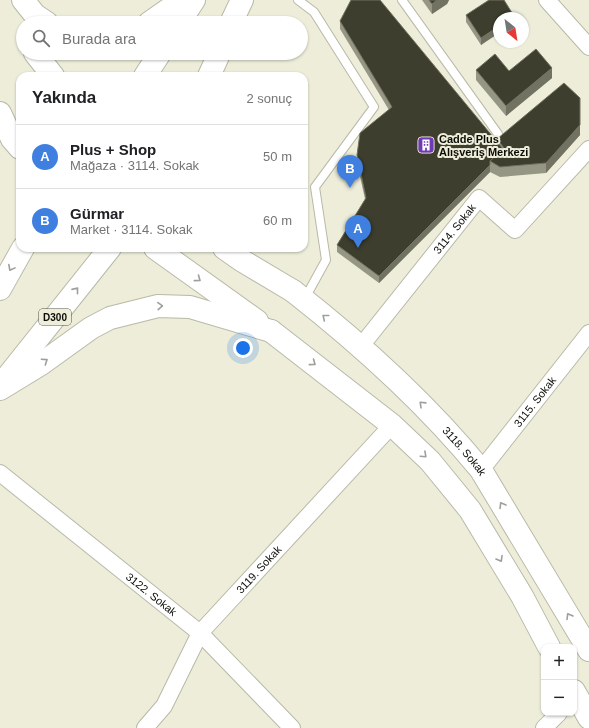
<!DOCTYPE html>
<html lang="tr">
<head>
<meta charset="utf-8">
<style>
  body { margin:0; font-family:Arial,sans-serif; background:#f6f6f6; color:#202124 }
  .controls { position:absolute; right:12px; bottom:12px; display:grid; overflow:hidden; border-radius:8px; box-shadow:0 1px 3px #0004 }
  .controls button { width:36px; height:36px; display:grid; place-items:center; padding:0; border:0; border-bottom:1px solid #e0e0e0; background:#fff; color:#202124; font:20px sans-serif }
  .compass { position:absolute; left:493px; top:12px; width:36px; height:36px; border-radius:50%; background:#fff; box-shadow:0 1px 3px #0004; rotate:150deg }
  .you { position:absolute; left:243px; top:348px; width:14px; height:14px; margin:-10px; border:3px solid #fff; border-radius:50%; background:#1a73e8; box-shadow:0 0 0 6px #1a73e833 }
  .badge { display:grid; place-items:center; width:26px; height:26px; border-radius:50%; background:#b45309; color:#fff; font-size:13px; font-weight:700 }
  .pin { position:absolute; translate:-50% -33px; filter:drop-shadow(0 1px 2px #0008) }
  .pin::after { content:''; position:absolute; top:21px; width:14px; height:12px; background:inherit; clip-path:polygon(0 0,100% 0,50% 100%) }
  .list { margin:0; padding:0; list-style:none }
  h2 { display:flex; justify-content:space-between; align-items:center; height:52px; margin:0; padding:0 16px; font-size:17px }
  h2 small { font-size:13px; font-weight:400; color:#757577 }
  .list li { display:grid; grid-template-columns:26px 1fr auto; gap:12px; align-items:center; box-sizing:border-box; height:64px; padding:0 16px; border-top:1px solid #e0e0e0 }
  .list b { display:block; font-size:15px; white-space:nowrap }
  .list p { margin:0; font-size:13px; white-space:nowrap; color:#757577 }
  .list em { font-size:13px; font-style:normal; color:#757577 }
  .icon { flex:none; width:22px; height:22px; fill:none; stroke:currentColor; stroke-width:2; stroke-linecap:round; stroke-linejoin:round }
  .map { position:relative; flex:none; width:589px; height:728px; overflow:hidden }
  .search { position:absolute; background:#fff; box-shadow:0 1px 3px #0004; left:16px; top:16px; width:292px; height:44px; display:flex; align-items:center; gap:10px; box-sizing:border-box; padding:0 14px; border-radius:22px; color:#757577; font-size:15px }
  .panel { position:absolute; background:#fff; box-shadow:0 1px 3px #0004; left:16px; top:72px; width:292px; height:180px; border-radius:12px }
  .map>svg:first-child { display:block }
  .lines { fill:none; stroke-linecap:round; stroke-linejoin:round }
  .lane-casing { stroke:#b9b9a7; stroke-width:10 }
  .street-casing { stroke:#b9b9a7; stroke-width:18 }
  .secondary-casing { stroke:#b9b9a7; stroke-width:24 }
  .highway-casing { stroke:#b9b9a7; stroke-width:24 }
  .lane { stroke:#fff; stroke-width:8 }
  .street { stroke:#fff; stroke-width:16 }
  .secondary { stroke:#fff; stroke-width:22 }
  .highway { stroke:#fff; stroke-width:22 }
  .wall { fill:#959684 }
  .shaded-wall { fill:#727262 }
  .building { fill:#3d3e2e; stroke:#727262 }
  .oneway { stroke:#9e9e9c }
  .labels { text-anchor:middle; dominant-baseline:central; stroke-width:4; stroke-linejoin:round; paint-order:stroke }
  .shield { fill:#ededda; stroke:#505046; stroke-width:1 }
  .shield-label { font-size:10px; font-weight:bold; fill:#0c0c07 }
  .poi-label { font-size:11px; font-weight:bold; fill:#0c0c07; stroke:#ededda; text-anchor:start }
  .street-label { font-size:11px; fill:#0c0c07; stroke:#ededda }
</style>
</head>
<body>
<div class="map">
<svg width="589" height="728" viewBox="0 0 589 728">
  <rect width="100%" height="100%" fill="#ededda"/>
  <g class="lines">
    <g class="lane-casing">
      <g id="lane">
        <polyline points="298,0 314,12 374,107 315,187 326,260 304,300"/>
        <polyline points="402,0 498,134"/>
      </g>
    </g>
    <g class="street-casing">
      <g id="street">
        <polyline points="547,0 589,47"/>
        <path id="s1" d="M361 346 479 198 515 230 589 149"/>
        <path id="s2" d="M481 470 589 333"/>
        <path id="s3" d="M0 473 200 633 292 728"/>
        <path id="s4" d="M145 728 164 706 200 633 392 425"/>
        <polyline points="544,728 559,713"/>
      </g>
    </g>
    <g class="secondary-casing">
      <g id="secondary">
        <polyline points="231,23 242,0"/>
        <path id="s5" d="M293 291C362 345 426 403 481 470L589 650"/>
        <polyline points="271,331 392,425 430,461 470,510 522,596 549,647"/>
        <polyline points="574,691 589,718"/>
      </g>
    </g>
    <g class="highway-casing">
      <g id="highway">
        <polyline points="23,0 35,15 47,23"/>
        <polyline points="149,23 182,0"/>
        <polyline points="179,23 194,0"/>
        <polyline points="35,53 53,76"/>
        <polyline points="145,76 160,53"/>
        <polyline points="209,76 219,54"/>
        <polyline points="0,113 12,139 20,148"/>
        <polyline points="155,248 257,321"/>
        <polyline points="224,248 241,260 293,291"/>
        <polyline points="0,289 23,248"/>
        <polyline points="4,381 110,248"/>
        <polyline points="0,389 41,364 91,328 110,318 158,306 190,307 271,331"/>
      </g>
    </g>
    <use href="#lane" class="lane"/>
    <use href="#street" class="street"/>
    <use href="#secondary" class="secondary"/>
    <use href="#highway" class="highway"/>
  </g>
  <g class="wall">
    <polygon points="422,0 449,0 447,4 432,14"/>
    <polygon points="466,15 514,18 481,45 466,22"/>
    <polygon points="340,21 497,142 497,139 580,135 546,173 500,177 490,172 379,283 337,252 337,245 365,199 357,163 357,155 389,110 340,29"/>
    <polygon points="476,70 509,71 552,78 506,116 476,80"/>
  </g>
  <g class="shaded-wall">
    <polygon points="437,0 449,0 447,4 432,14 432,4"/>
    <polygon points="499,26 499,33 481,45 481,38"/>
    <polygon points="552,68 552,78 506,116 506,106"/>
    <polygon points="580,125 580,135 546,173 546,163"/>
    <polygon points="490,165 490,172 379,283 379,276"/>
  </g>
  <g class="building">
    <polygon points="351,0 380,0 503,149 490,161 490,165 379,276 337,245 366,198 357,155 360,133 392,107 340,21"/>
    <polygon points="429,0 437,0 432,4"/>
    <polygon points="489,0 504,0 514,16 511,18 499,18 499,26 481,38 466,15"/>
    <polygon points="536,49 552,68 506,106 476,70 495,54 509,71"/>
    <polygon points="564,83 580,98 580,125 546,163 500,167 490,161 504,148 497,139"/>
  </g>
  <defs><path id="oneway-chevron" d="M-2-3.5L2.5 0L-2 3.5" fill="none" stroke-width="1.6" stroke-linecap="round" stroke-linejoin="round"/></defs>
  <g class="oneway">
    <use href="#oneway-chevron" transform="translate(11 268) rotate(118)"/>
    <use href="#oneway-chevron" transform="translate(198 279) rotate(36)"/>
    <use href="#oneway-chevron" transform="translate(76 290) rotate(-51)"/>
    <use href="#oneway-chevron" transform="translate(160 306) rotate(-2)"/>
    <use href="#oneway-chevron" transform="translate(325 317) rotate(-141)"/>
    <use href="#oneway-chevron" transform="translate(45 361) rotate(-34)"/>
    <use href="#oneway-chevron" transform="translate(313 363) rotate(37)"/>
    <use href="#oneway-chevron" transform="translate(422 404) rotate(-136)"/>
    <use href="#oneway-chevron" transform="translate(424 455) rotate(43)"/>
    <use href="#oneway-chevron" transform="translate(502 505) rotate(-121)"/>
    <use href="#oneway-chevron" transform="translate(500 559) rotate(60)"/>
    <use href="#oneway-chevron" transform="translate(569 616) rotate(-121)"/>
  </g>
  <defs>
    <g id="building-square" transform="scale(0.9)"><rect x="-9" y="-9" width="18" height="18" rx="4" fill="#703bb2" stroke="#ededda"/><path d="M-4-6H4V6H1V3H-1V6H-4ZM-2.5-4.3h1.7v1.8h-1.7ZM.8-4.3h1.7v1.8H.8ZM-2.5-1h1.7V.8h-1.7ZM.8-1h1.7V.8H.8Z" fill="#fff"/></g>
  </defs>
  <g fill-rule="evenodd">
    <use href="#building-square" x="426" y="145"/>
  </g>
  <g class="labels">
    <rect class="shield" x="39" y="309" width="32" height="16" rx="3"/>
    <g class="shield-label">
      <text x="55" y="317">D300</text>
    </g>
    <g class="poi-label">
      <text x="439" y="139">Cadde Plus<tspan x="439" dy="13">Alışveriş Merkezi</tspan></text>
    </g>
    <g class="street-label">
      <text stroke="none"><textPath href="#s1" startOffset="150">3114. Sokak</textPath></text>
      <text stroke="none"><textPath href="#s2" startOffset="87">3115. Sokak</textPath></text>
      <text stroke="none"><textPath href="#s5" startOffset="235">3118. Sokak</textPath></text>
      <text stroke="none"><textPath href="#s4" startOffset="197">3119. Sokak</textPath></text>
      <text stroke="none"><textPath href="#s3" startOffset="194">3122. Sokak</textPath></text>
    </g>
  </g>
</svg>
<div class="controls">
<button>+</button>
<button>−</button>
</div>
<svg class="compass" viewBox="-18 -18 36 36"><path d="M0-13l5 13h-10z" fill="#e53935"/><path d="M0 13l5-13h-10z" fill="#757577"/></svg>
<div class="you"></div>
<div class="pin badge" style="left:358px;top:248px;background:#3f7fe0">A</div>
<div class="pin badge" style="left:350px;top:188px;background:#3f7fe0">B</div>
<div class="search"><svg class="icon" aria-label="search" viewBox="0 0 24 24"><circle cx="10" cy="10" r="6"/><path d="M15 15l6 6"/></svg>Burada ara</div>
<section class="panel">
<h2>Yakında<small>2 sonuç</small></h2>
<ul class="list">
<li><span class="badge" style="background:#3f7fe0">A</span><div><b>Plus + Shop</b><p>Mağaza · 3114. Sokak</p></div><em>50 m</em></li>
<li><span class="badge" style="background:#3f7fe0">B</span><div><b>Gürmar</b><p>Market · 3114. Sokak</p></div><em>60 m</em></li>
</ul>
</section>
</div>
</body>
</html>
